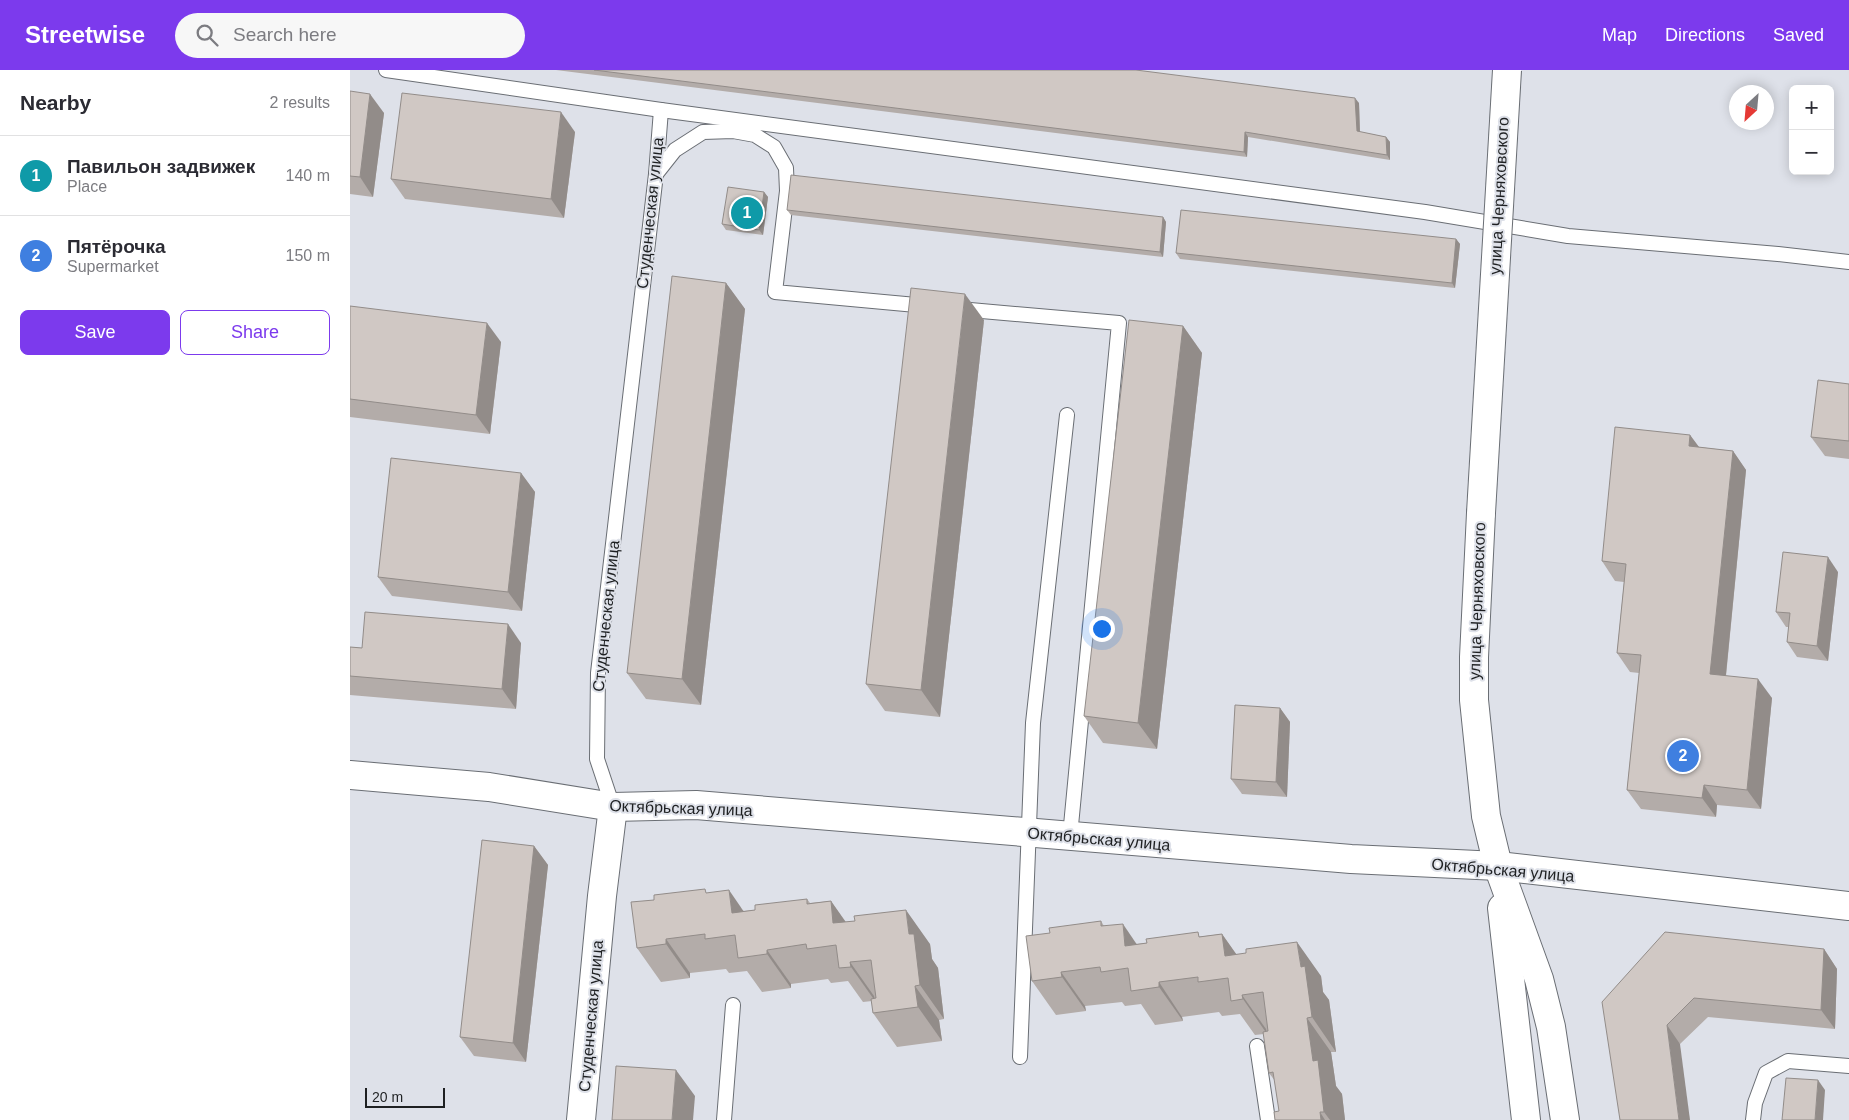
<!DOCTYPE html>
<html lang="en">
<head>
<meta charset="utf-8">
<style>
  body { margin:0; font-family:Arial,sans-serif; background:#f7f7f7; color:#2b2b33 }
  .controls { position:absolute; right:15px; top:15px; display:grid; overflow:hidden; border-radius:8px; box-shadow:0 2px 12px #0003 }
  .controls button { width:45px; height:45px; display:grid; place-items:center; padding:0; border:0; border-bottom:1px solid #e1e1e2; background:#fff; color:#2b2b33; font:25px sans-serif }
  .compass { position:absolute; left:1379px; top:15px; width:45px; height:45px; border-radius:50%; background:#fff; box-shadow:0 2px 12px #0003; rotate:206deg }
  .scale { position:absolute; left:15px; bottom:12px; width:80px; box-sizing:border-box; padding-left:5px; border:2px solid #1e2022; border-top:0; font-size:14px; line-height:18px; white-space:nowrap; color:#1e2022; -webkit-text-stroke:4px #dee1e9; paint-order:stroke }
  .you { position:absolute; left:751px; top:558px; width:18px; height:18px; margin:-12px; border:4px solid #fff; border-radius:50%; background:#1a73e8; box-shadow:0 0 0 8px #1a73e833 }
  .badge { display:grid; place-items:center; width:32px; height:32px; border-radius:50%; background:#7c3aed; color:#fff; font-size:16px; font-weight:700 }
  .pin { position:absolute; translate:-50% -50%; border:2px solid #fff; box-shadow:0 1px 5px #0006 }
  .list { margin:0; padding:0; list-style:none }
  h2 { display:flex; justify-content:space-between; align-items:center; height:65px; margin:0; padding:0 20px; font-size:21px }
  h2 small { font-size:16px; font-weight:400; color:#7c7c81 }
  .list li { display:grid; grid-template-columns:32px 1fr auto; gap:15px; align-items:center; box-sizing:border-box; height:80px; padding:0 20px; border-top:1px solid #e1e1e2 }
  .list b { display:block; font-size:19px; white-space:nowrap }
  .list p { margin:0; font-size:16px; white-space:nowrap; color:#7c7c81 }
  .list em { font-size:16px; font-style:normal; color:#7c7c81 }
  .actions { display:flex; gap:10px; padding:15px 20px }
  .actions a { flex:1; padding:11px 0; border:1px solid #7c3aed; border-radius:8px; text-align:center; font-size:18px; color:#7c3aed }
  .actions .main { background:#7c3aed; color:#fff }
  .icon { flex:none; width:28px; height:28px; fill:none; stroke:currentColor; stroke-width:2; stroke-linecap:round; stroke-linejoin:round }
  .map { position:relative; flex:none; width:1499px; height:1050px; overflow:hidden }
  header { display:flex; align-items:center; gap:30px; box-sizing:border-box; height:70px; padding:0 25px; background:#7c3aed; color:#fff }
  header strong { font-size:24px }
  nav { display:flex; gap:28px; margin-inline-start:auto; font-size:18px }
  .search { width:350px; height:45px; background:#f7f7f7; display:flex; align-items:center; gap:12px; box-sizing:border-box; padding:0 18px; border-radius:28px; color:#7c7c81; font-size:19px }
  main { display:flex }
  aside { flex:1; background:#fff }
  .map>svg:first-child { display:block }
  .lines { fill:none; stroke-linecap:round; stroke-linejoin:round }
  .lane-casing { stroke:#6a6e74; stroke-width:16 }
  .street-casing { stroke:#6a6e74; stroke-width:30 }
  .secondary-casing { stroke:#6a6e74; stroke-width:30 }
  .lane { stroke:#fff; stroke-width:14 }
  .street { stroke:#fff; stroke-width:28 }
  .secondary { stroke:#fff; stroke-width:28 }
  .secondary-bridge-casing { stroke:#6a6e74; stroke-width:30; stroke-linecap:butt }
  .secondary-bridge { stroke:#fff; stroke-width:28 }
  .wall { fill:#b3aca9 }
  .shaded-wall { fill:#928c89 }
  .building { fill:#d0c8c4; stroke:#928c89 }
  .labels { text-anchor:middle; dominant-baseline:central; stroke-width:4; stroke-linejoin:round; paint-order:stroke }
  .street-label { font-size:16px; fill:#1e2022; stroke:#dee1e9 }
</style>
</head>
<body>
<header>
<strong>Streetwise</strong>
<div class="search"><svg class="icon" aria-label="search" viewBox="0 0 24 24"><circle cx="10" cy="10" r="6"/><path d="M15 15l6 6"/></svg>Search here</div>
<nav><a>Map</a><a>Directions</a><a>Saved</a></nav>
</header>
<main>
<aside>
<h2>Nearby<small>2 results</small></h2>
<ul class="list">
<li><span class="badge" style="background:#0f9aa8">1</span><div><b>Павильон задвижек</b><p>Place</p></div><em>140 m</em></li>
<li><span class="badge" style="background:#3f7fe0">2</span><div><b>Пятёрочка</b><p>Supermarket</p></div><em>150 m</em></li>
</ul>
<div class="actions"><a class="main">Save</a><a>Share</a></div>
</aside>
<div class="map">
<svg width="1499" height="1050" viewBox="0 0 1499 1050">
  <rect width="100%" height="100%" fill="#dee1e9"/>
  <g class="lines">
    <g class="lane-casing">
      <g id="lane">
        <polyline points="36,0 311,40 1075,142 1218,166 1428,184 1499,192"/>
        <polyline points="306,104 325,80 353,62 383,61 405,65 424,77 436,98 437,121 425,222 577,236"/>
        <polyline points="609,239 769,253 720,766"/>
        <polyline points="263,737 247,689 248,603 306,104 311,40"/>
        <polyline points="907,976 918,1050"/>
        <polyline points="670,987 683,653 717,345"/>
        <polyline points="374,1050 383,935"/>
        <polyline points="1403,1050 1405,1033 1416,1003 1438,991 1499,996"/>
      </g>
    </g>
    <g class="street-casing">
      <g id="street">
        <polyline points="0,705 139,717 263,737 346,735 1001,789 1148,796"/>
        <polyline points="231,1050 252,826 263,737"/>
      </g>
    </g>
    <g class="secondary-casing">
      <g id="secondary">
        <polyline points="1131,443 1124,587 1124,630 1136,746 1148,796 1189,909 1201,957 1215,1050"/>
        <polyline points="1148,796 1499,836"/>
        <polyline points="1152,838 1176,1050"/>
      </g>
    </g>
    <use href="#lane" class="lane"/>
    <use href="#street" class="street"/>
    <use href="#secondary" class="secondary"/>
    <g class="secondary-bridge-casing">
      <polyline id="secondary-bridge" points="1131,443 1157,0"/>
    </g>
    <use href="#secondary-bridge" class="secondary-bridge"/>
  </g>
  <g class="wall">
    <polygon points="206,0 786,0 1009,33 1010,62 1036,67 1040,72 1040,90 898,67 897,87"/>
    <polygon points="0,21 34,43 23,127 0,124"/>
    <polygon points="225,62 214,148 55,129 41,109"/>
    <polygon points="414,122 418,127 413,165 376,160 372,154"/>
    <polygon points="437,140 813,147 816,152 813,187 441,145"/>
    <polygon points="1106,169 1110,174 1105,218 830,189 826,183"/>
    <polygon points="376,213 395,239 351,635 296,629 277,603"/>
    <polygon points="0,236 151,272 140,364 0,347"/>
    <polygon points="634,250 590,647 535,641 516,614"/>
    <polygon points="833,256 852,283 807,679 753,673 734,646"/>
    <polygon points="1499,314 1499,389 1475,386 1461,367"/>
    <polygon points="1340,365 1349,377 1383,381 1396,400 1376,606 1422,628 1411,739 1367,735 1366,747 1291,739 1277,720 1289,603 1280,602 1267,583 1274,512 1265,511 1252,491"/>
    <polygon points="171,403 185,422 172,541 42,526 28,507"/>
    <polygon points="1488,502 1478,591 1447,587 1437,572 1439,557 1436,557 1426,542"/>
    <polygon points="171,573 166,639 0,625 0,577 12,578"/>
    <polygon points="930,638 940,652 937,727 892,724 881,709"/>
    <polygon points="184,776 198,795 176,992 124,986 110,967"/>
    <polygon points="358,823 394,841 405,840 457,829 460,833 481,831 495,852 580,874 582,889 588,898 594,949 589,950 592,971 547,977 523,943 522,931 513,932 498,911 481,913 478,909 441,914 441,918 412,922 397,901 379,903 376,899 340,903 340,908 311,912 287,878"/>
    <polygon points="751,851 754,856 787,874 872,864 886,884 971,906 973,922 979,930 986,982 981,982 986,1016 992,1024 995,1050 925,1050 929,1041 925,1011 919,1003 914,964 905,965 890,944 872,946 869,942 832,947 833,951 805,955 791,934 775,936 772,932 735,936 736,941 706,945 682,911 700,863"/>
    <polygon points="1474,879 1487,899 1485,959 1358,947 1330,974 1252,932"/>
  </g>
  <g class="shaded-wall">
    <polygon points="20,24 34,43 23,127 10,107"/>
    <polygon points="1005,28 1009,33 1010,66 1007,61"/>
    <polygon points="211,42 225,62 214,148 201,129"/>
    <polygon points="895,62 898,67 897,87 894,82"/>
    <polygon points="1036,67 1040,72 1040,90 1037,85"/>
    <polygon points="414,122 418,127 413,165 409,160"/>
    <polygon points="813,147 816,152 813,187 810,182"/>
    <polygon points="1106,169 1110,174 1105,218 1102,213"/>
    <polygon points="376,213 395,239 351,635 332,609"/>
    <polygon points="615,224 634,250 590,647 571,620"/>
    <polygon points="137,253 151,272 140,364 126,345"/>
    <polygon points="833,256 852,283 807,679 788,653"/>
    <polygon points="1340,365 1354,384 1339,376"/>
    <polygon points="1383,381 1396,400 1374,624 1360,604"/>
    <polygon points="171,403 185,422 172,541 158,522"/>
    <polygon points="1478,487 1488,502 1478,591 1467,576"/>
    <polygon points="158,554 171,573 166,639 152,619"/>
    <polygon points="1408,609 1422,628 1411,739 1397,720"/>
    <polygon points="930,638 940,652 937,727 926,712"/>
    <polygon points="1354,715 1367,735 1366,747 1352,728"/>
    <polygon points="184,776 198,795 176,992 163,973"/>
    <polygon points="379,820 403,855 382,843"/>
    <polygon points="481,831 505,865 483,853"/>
    <polygon points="556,840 580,874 582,889 588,898 594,949 570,915 559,864"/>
    <polygon points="773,854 796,888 775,876"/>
    <polygon points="872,864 896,898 875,886"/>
    <polygon points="316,869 340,903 340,908 316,874"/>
    <polygon points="947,872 971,906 973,922 979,930 986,982 962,947 951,897"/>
    <polygon points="1474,879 1487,899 1485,959 1471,940"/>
    <polygon points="417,880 441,914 441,918 417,884"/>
    <polygon points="500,892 524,926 525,931 501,897"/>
    <polygon points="711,902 735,936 736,941 712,907"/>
    <polygon points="809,912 832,947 833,951 809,917"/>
    <polygon points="565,916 589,950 592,971 568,937"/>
    <polygon points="892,925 916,959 917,964 893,929"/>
    <polygon points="957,948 981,982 986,1016 992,1024 995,1050 980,1050 974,1042 963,991"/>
    <polygon points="1317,955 1330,974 1340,1050 1329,1050"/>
    <polygon points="326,1000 345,1026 343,1050 322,1050"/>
    <polygon points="1468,1010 1475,1020 1473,1050 1465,1050"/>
    <polygon points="970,1042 975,1050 971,1050"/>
  </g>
  <g class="building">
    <polygon points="244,0 786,0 1005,28 1007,61 1036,67 1037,85 895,62 894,82"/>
    <polygon points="0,21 20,24 10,107 0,106"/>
    <polygon points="52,23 211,42 201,129 41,109"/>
    <polygon points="441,105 813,147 810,182 437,140"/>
    <polygon points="378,117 414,122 409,160 372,154"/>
    <polygon points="831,140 1106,169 1102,213 826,183"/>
    <polygon points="322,206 376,213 332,609 277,603"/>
    <polygon points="561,218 615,224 571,620 516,614"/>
    <polygon points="0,236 137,253 126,345 0,329"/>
    <polygon points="779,250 833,256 788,653 734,646"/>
    <polygon points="1468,310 1499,314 1499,371 1461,367"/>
    <polygon points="1265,357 1340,365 1339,376 1383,381 1360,604 1408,609 1397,720 1354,715 1352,728 1277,720 1291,585 1267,583 1276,494 1252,491"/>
    <polygon points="41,388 171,403 158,522 28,507"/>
    <polygon points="1433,482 1478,487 1467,576 1437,572 1440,543 1426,542"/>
    <polygon points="15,542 158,554 152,619 0,606 0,577 12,578"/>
    <polygon points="885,635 930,638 926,712 881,709"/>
    <polygon points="132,770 184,776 163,973 110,967"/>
    <polygon points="355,819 356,823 379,820 382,843 405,840 405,835 457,829 457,834 481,831 483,853 505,851 504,846 556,840 559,864 564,864 570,915 565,916 568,937 523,943 521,929 526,928 521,890 500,892 501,897 489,898 486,875 457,879 456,874 417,880 417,884 388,888 385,865 355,869 355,864 316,869 316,874 287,878 281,832 304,830 304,825"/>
    <polygon points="751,851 751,856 773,854 775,876 797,873 796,869 848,862 849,867 872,864 875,886 896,883 896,879 947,872 951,897 955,896 962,947 957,948 963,991 968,990 974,1042 970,1042 971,1050 925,1050 924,1042 929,1041 923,1002 919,1003 913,962 918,961 913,922 892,925 893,929 881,931 878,908 848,912 848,907 809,912 809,917 781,921 778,898 751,902 750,897 711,902 712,907 682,911 676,866 700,863 699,858"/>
    <polygon points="1315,862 1474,879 1471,940 1344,928 1317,955 1329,1050 1270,1050 1252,932"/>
    <polygon points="266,996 326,1000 322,1050 262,1050"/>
    <polygon points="1436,1008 1468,1010 1465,1050 1432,1050"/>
  </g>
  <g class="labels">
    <g class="street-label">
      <text transform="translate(1149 126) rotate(-87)">улица Черняховского</text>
      <text transform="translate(300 143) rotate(-84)">Студенческая улица</text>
      <text transform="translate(1127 531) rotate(-88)">улица Черняховского</text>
      <text transform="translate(256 546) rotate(-84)">Студенческая улица</text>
      <text transform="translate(331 738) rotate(2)">Октябрьская улица</text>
      <text transform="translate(749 769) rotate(5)">Октябрьская улица</text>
      <text transform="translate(1153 800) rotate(5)">Октябрьская улица</text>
      <text transform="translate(241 946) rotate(-85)">Студенческая улица</text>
    </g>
  </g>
</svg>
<div class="controls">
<button>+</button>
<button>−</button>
</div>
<svg class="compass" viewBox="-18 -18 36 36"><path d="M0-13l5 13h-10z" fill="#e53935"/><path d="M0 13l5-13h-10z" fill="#7c7c81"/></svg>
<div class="scale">20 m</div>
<div class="you"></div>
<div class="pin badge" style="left:397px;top:143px;background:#0f9aa8">1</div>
<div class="pin badge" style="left:1333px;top:686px;background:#3f7fe0">2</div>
</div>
</main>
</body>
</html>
